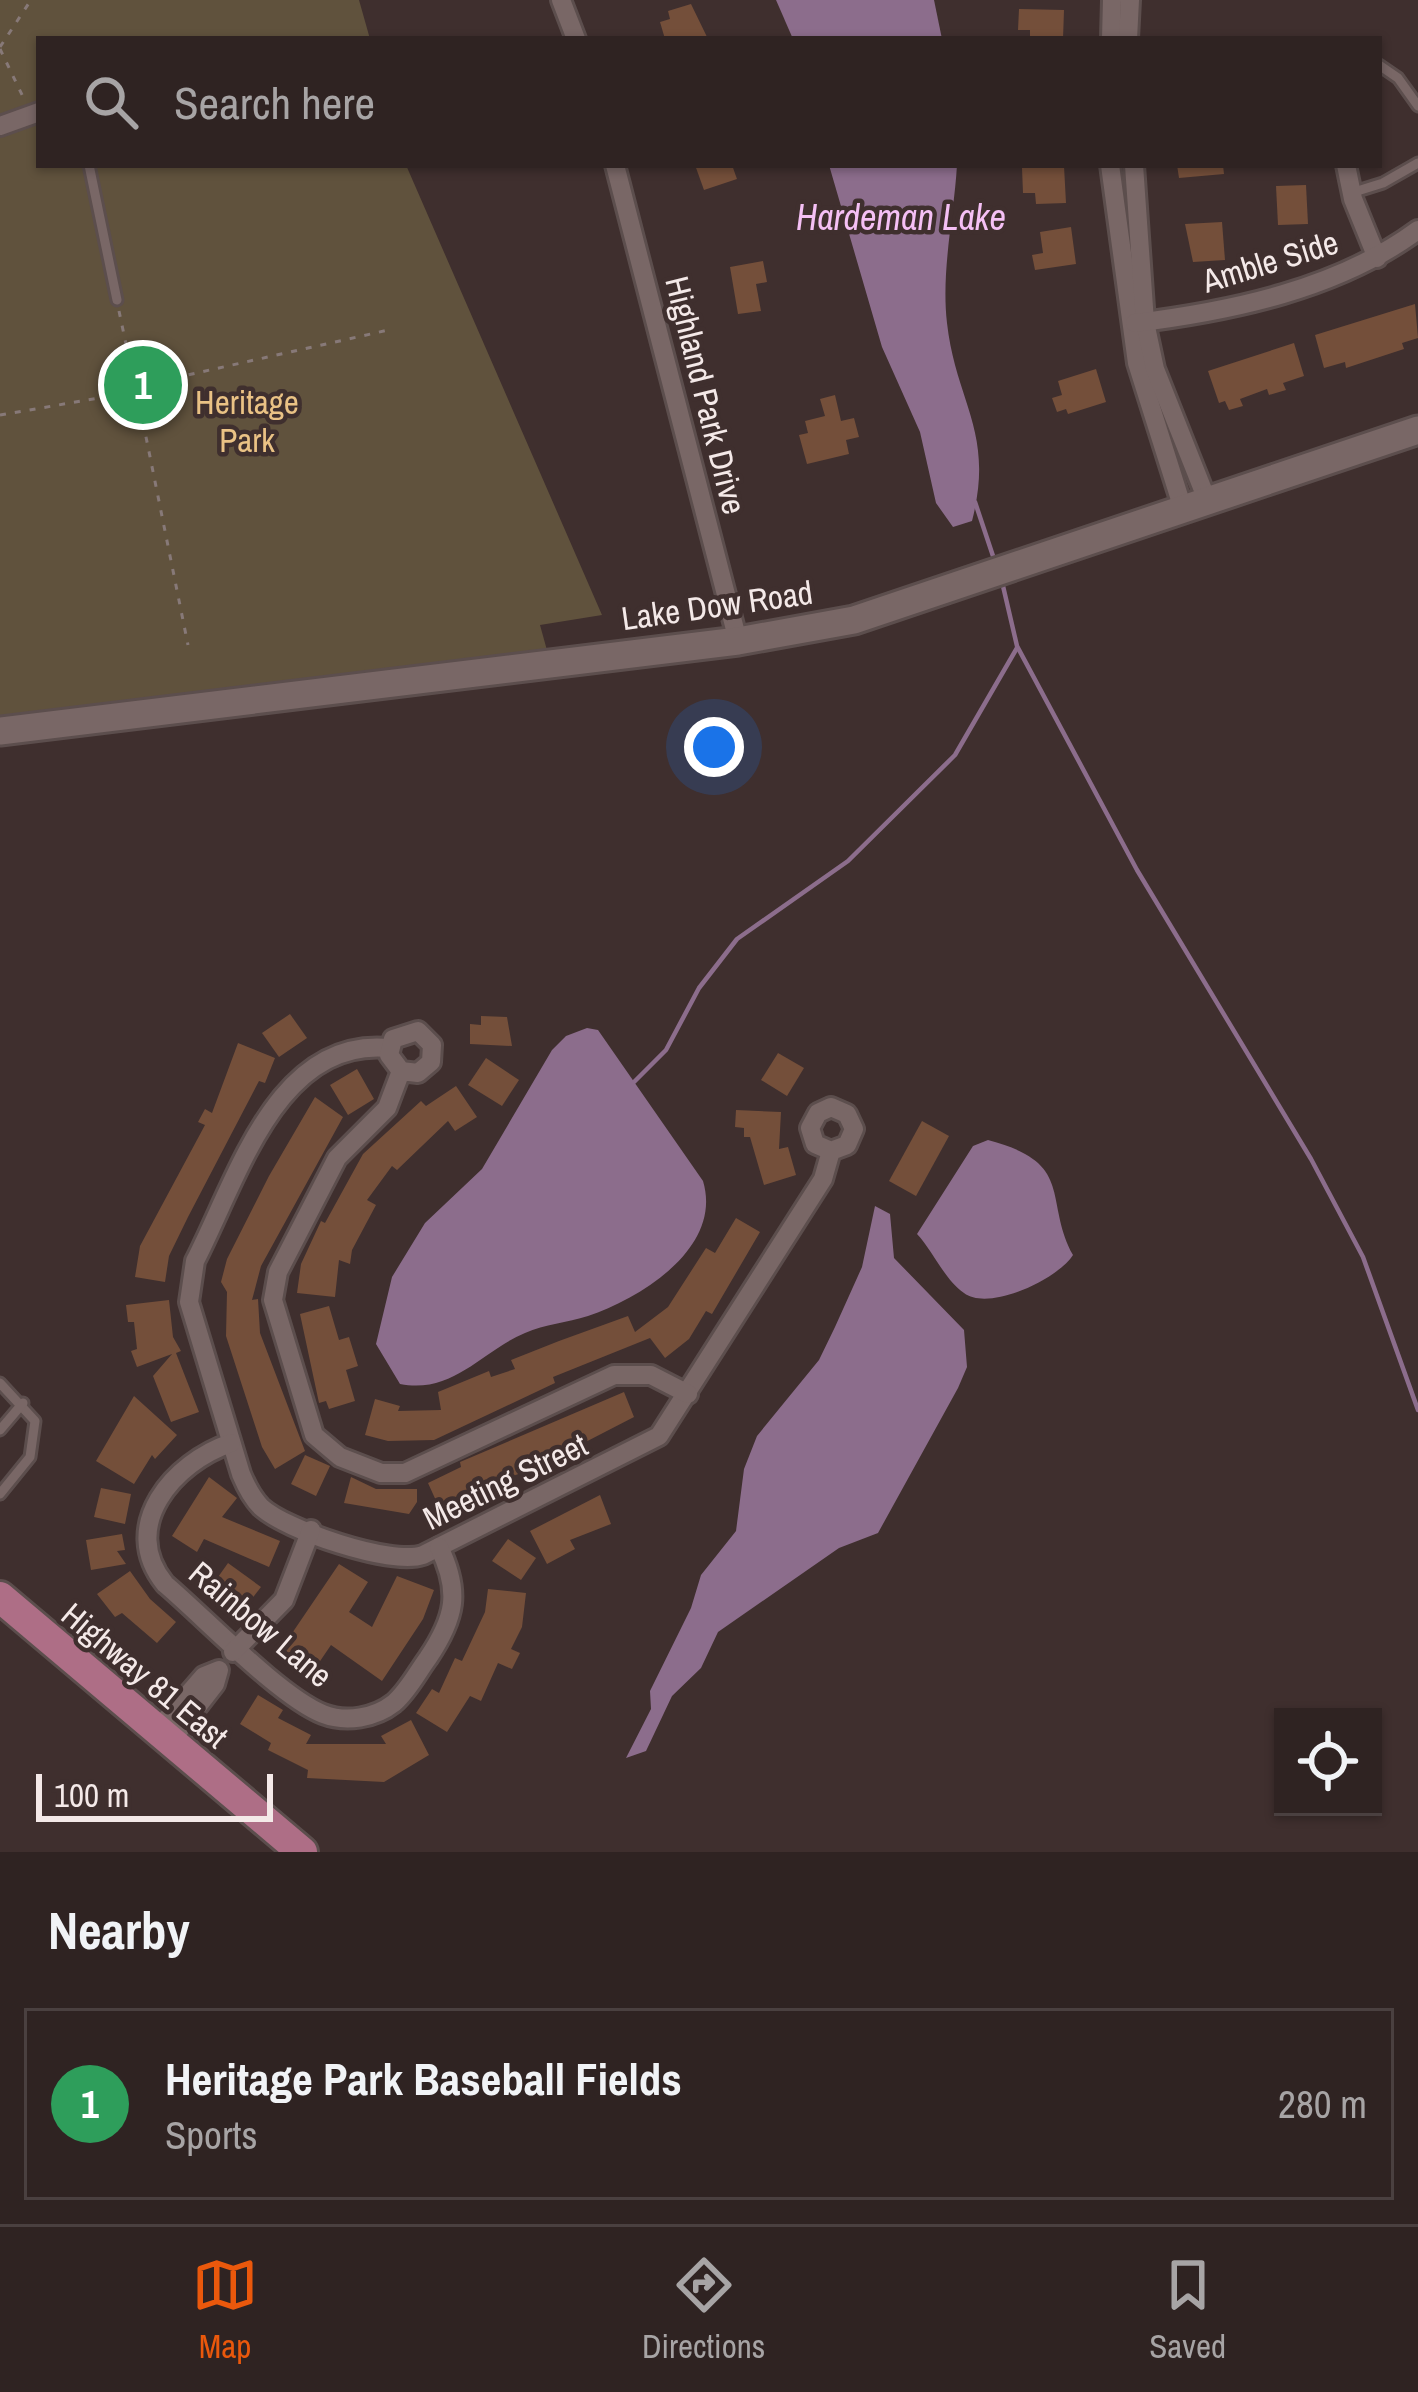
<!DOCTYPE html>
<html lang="en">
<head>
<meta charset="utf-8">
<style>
  body { margin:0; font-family:"Archivo Narrow",sans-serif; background:#372b2a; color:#f1f3f6 }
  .controls { position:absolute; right:36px; bottom:36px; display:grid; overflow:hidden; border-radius:0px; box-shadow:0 3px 9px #0004 }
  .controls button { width:108px; height:108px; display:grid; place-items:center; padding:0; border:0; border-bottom:3px solid #4a4040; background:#2f2322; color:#f1f3f6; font:60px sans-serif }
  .scale { position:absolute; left:36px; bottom:30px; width:237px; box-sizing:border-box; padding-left:12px; border:6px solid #f4e9e8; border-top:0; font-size:33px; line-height:42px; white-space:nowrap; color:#f4e9e8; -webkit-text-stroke:9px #3f2f2e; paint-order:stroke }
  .you { position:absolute; left:714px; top:747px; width:42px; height:42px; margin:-30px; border:9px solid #fff; border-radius:50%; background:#1a73e8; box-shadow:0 0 0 18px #1a73e833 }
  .badge { display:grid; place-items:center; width:78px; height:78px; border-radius:50%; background:#ea580c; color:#fff; font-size:39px; font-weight:700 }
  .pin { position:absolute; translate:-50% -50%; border:6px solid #fff; box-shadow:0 3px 12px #0006 }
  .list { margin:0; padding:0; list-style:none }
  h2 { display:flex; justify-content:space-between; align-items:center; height:156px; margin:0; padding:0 48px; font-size:51px }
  h2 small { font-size:39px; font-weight:400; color:#a7a4a5 }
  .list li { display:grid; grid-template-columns:78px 1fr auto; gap:36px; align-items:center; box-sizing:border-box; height:192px; margin:0 24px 24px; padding:0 24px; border:3px solid #4a4040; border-radius:0px }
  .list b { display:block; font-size:45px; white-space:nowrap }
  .list p { margin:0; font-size:39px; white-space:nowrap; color:#a7a4a5 }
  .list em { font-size:39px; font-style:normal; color:#a7a4a5 }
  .icon { flex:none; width:66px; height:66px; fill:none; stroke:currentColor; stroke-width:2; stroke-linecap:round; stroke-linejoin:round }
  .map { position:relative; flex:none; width:1418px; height:1852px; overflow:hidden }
  .search { position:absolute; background:#2f2322; box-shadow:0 3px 9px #0004; left:36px; right:36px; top:36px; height:132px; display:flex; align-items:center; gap:30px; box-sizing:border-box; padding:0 42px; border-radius:0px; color:#a7a4a5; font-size:45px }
  .sheet { height:372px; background:#2f2322 }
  nav { display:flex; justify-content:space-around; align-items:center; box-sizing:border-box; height:168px; border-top:3px solid #4a4040; background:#2f2322; font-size:33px; color:#a7a4a5 }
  nav a { display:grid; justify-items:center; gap:6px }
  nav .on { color:#ea580c }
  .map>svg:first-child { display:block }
  .green { fill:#60523d }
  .water { fill:#8c6d8c }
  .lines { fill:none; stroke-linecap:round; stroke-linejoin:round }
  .stream { stroke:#8c6d8c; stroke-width:4.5 }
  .building { fill:#744f3a }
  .lane-casing { stroke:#5c4e4d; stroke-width:15 }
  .street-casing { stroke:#5c4e4d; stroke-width:24 }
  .secondary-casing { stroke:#5c4e4d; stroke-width:33 }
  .primary-casing { stroke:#5c4e4d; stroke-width:36 }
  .path { stroke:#877978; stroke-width:3; stroke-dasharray:6 9; stroke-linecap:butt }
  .lane { stroke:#796766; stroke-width:9 }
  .street { stroke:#796766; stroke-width:18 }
  .secondary { stroke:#796766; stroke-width:27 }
  .primary { stroke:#ae6e86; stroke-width:30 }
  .labels { text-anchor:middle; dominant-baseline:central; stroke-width:9; stroke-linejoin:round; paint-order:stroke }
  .street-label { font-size:33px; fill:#f4e9e8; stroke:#3f2f2e }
  .park-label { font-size:33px; fill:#eac285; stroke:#3f2f2e }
  .water-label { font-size:36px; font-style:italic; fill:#f5c0f5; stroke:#3f2f2e }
</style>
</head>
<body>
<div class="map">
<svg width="1418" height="1852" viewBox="0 0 1418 1852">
  <rect width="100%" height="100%" fill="#3f2f2e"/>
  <polygon class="green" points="0,0 359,0 370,39 39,39 39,165 406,165 602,615 540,625 553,672 0,727"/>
  <g class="water">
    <polygon points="776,0 934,0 942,39 793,39"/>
    <path d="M829 165H957C954 216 941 271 947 323 956 403 995 432 972 521L953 527 936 503 920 432 882 347Z"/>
    <path d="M587 1028 598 1030 703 1181C723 1247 642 1298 588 1316 567 1323 545 1324 525 1333 480 1352 454 1394 400 1384L376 1344 392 1277 425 1223 482 1169 552 1050 566 1036Z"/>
    <path d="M988 1140C1076 1163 1043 1199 1073 1255 1058 1279 989 1312 964 1293 944 1279 933 1251 917 1234L973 1146Z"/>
    <polygon points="875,1206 890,1214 894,1258 964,1330 967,1367 958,1388 878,1533 839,1548 718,1632 701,1668 672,1696 646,1751 626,1758 651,1709 650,1691 691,1608 701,1575 736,1531 744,1469 757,1436 819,1360 835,1327 862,1267"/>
  </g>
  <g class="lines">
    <g class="stream">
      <polyline points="975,502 994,559"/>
      <polyline points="1003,586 1017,646 1137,870 1311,1159 1363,1257 1418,1410"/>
      <polyline points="634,1082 666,1050 699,988 737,939 848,861 955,755 1017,648"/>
    </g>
  </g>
  <g class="building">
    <polygon points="691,4 708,39 665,39 660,22 670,19 668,11"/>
    <polygon points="1019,9 1064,10 1063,39 1030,39 1030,30 1018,30"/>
    <polygon points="695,165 732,165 737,179 704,190"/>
    <polygon points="1177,165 1223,165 1224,174 1179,178"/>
    <polygon points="1064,166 1066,203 1036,204 1035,193 1023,193 1022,168"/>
    <polygon points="1306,185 1308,224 1278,225 1276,186"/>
    <polygon points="1222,222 1225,260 1193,262 1185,224"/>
    <polygon points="1071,227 1076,264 1035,270 1032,255 1043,253 1040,232"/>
    <polygon points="763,261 767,282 756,284 761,311 738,314 730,267"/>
    <polygon points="1415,304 1418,338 1402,343 1404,349 1346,368 1345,362 1324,368 1315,335"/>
    <polygon points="1294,343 1304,376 1283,383 1286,390 1269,395 1267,389 1240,399 1243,406 1229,410 1225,401 1219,403 1208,371"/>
    <polygon points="130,360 163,380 145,409 112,388"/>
    <polygon points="1096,369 1106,402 1068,414 1066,409 1057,412 1052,398 1062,395 1058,381"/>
    <polygon points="835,395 841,421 854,418 859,437 846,440 849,454 807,464 799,435 808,433 805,421 825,416 820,399"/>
    <polygon points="290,1014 307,1038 279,1057 262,1033"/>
    <polygon points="481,1016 507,1017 512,1046 470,1044 470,1024 481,1025"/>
    <polygon points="238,1043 275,1058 265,1083 259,1081 188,1217 169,1256 165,1282 135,1277 140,1246 205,1125 198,1122 205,1109 212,1113"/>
    <polygon points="778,1053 804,1068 787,1096 761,1080"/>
    <polygon points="486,1058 519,1080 502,1106 468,1085"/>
    <polygon points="357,1069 374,1099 348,1115 330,1085"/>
    <polygon points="456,1086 477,1117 455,1131 448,1121 397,1170 392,1166 367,1200 376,1205 352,1250 350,1264 339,1260 335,1297 297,1293 301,1264 321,1221 325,1223 363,1154 421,1101 426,1106"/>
    <polygon points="315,1097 343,1117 261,1266 252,1300 258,1299 260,1333 305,1451 275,1469 262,1447 226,1336 227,1292 221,1282 227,1259 269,1176"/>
    <polygon points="736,1110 781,1112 779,1149 788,1147 796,1175 764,1185 750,1137 744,1137 744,1128 735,1127"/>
    <polygon points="922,1121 949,1136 916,1196 889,1181"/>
    <polygon points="736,1218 760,1232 712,1314 706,1311 689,1339 665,1358 650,1338 553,1377 555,1383 434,1440 388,1441 365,1435 375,1399 400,1406 398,1411 441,1410 438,1392 489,1371 491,1377 515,1369 511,1360 559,1341 628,1316 635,1332 668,1307 706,1248 715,1253"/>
    <polygon points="169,1300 173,1337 181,1351 176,1353 199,1412 171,1422 153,1376 172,1354 137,1367 131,1351 137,1349 134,1322 128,1322 126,1305"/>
    <polygon points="329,1306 339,1340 349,1337 358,1366 346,1370 355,1401 329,1409 326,1401 319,1403 300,1314"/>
    <polygon points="624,1392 634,1417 539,1466 438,1505 428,1483 461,1467 460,1462"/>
    <polygon points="134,1396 177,1435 155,1459 152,1455 134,1484 96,1461"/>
    <polygon points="305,1455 330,1466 316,1496 291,1484"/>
    <polygon points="209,1477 237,1498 222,1517 280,1541 269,1567 204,1539 197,1552 172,1536"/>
    <polygon points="351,1477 376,1489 417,1489 417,1502 409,1514 344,1503"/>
    <polygon points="101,1488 131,1494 125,1524 94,1517"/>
    <polygon points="600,1495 611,1524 570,1540 575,1549 547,1564 530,1531"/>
    <polygon points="122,1534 125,1550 117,1551 126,1564 91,1570 86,1540"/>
    <polygon points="508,1539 536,1558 521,1580 492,1561"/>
    <polygon points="228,1563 261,1587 243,1610 211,1587"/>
    <polygon points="339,1564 368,1582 349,1612 372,1627 397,1576 434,1590 423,1619 382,1681 331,1645 314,1670 282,1648"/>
    <polygon points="130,1571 150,1599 176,1622 157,1643 122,1613 115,1617 97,1594"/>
    <polygon points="488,1589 526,1593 522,1627 511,1649 520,1653 512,1669 498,1663 481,1701 470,1696 447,1732 416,1713 432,1689 439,1693 455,1658 462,1661 485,1612"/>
    <polygon points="258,1695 283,1710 278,1718 311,1735 306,1744 386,1744 381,1736 411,1720 429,1755 384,1782 307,1778 308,1770 268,1750 271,1743 240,1724"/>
  </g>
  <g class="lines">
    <g class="lane-casing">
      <g id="lane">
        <polyline points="1379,65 1398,78 1418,106"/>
        <polyline points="89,165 117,300"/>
        <polyline points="1351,193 1383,183 1418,163"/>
        <polyline points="0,1383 35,1421 30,1457 0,1494"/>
        <polyline points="0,1430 23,1403"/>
      </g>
    </g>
    <g class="street-casing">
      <g id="street">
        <polyline points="561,0 576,39"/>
        <polyline points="1111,39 1112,0"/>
        <polyline points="1128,39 1130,0"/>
        <polyline points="0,126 39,112"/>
        <polyline points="615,165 738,641"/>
        <polyline points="1110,165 1137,363 1183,509"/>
        <polyline points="1134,165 1145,322 1155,369 1207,500"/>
        <polyline points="1346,165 1353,199 1377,258"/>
        <path d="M1135 323C1232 311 1338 289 1418 230"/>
        <path d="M389 1048C277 1037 238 1178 195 1261L189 1302 241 1474C246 1486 252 1498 261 1507 286 1530 391 1566 423 1555L659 1436 823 1179 831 1151 815 1144 810 1128 818 1113 831 1107 847 1114 854 1129 847 1145 831 1151"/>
        <polyline points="401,1071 418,1073 431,1062 432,1045 418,1031 393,1039 389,1055 401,1071 387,1108 337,1158 278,1272 273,1300 314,1435 340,1457 381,1473 405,1473 614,1375 651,1375 688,1394"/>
        <path d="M231 1443C174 1462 118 1526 165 1584 204 1617 280 1697 323 1714 346 1723 375 1718 394 1703 408 1691 417 1673 428 1658 455 1618 461 1592 439 1547"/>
        <polyline points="233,1652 284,1600 311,1530"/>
        <polyline points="157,1730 204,1676 219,1670 215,1684 170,1742"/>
      </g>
    </g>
    <g class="secondary-casing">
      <polyline id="secondary" points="0,731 738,641 854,620 1418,430"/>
    </g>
    <g class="primary-casing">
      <polyline id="primary" points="0,1597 302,1852"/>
    </g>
    <g class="path">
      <polyline points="0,47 31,0"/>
      <polyline points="0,49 25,101"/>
      <polyline points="119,311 127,349"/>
      <polyline points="174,378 393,329"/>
      <polyline points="0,415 105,397 143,421 172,379 127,350 103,389 105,397"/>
      <polyline points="143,422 188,645"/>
    </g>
    <use href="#lane" class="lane"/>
    <use href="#street" class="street"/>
    <use href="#secondary" class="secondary"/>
    <use href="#primary" class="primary"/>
  </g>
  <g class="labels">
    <g class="street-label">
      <text transform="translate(1270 261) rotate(-17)">Amble Side</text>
      <text transform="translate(706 395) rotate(76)">Highland Park Drive</text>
      <text transform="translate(717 605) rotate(-8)">Lake Dow Road</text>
      <text transform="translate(505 1481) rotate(-26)">Meeting Street</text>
      <text transform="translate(261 1624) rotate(40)">Rainbow Lane</text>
      <text transform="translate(145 1675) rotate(40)">Highway 81 East</text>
    </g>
    <g class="park-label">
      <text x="247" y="402">Heritage<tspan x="247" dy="38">Park</tspan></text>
    </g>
    <g class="water-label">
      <text x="901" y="217">Hardeman Lake</text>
    </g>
  </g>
</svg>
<div class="controls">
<button><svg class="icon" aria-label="locate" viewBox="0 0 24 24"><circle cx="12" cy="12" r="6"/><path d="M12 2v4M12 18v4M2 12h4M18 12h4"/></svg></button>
</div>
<div class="scale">100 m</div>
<div class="you"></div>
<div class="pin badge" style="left:143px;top:385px;background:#2e9e5b">1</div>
<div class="search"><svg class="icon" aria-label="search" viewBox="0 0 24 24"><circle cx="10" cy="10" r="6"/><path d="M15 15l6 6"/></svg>Search here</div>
</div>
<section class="sheet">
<h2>Nearby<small></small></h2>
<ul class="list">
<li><span class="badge" style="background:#2e9e5b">1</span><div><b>Heritage Park Baseball Fields</b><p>Sports</p></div><em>280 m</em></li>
</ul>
</section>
<nav>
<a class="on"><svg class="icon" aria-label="map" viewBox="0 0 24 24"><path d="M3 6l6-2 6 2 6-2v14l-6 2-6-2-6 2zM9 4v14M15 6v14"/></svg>Map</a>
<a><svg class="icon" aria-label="directions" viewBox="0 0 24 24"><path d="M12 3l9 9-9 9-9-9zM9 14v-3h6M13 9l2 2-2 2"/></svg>Directions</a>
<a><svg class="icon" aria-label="saved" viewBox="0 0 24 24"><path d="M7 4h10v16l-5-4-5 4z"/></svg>Saved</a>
</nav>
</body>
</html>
